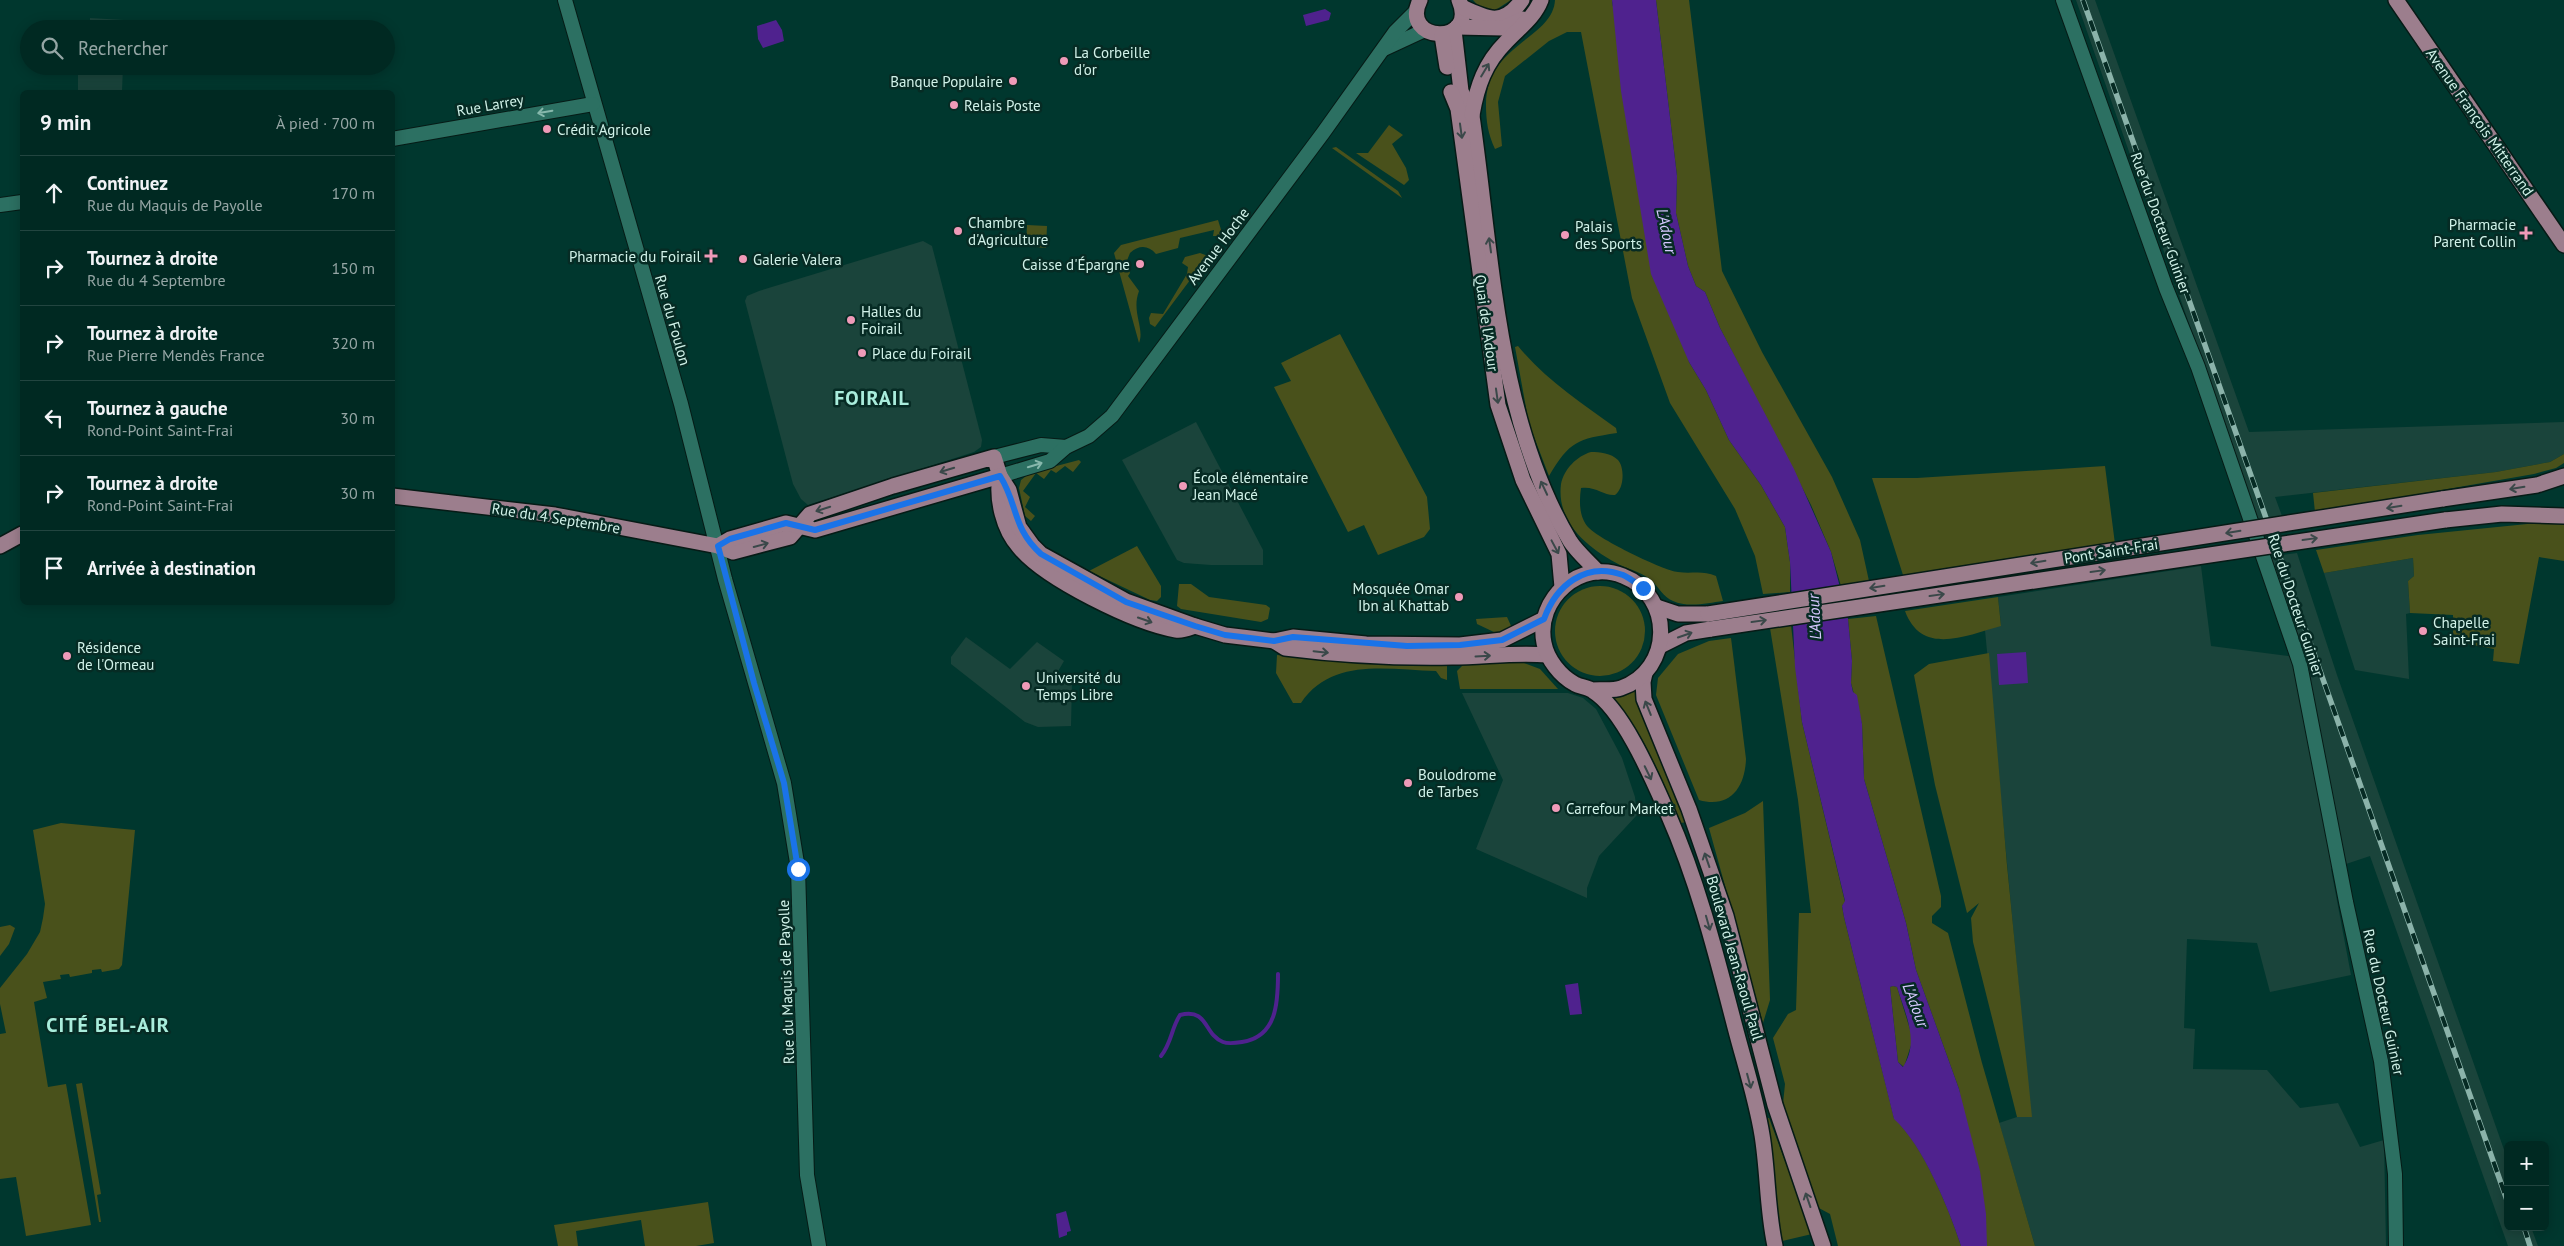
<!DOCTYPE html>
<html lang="fr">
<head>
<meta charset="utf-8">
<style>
  body { margin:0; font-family:"PT Sans",sans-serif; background:#0e352f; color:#f1f3f6 }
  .controls { position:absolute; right:15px; bottom:15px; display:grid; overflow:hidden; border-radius:8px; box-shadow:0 2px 12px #0003 }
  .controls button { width:45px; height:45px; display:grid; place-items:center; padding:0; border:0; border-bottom:1px solid #224540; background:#002922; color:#f1f3f6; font:25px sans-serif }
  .stop { position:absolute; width:15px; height:15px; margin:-11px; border:4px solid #1a73e8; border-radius:50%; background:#fff }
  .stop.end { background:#1a73e8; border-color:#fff; box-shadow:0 1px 5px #0008 }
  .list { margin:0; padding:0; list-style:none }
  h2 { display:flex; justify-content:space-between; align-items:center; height:65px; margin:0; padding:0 20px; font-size:21px }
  h2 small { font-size:16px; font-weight:400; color:#95a6a5 }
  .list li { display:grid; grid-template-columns:32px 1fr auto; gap:15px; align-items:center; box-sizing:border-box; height:75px; padding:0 20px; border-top:1px solid #224540 }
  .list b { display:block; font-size:19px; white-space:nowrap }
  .list p { margin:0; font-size:16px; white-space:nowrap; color:#95a6a5 }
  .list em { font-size:16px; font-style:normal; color:#95a6a5 }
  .icon { flex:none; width:28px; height:28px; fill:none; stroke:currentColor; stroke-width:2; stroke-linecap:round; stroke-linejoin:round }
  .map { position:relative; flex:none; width:2564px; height:1246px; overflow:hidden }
  .search { position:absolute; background:#002922; box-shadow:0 2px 12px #0003; left:20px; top:20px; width:375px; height:55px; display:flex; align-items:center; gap:12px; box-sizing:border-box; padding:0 18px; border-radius:28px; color:#95a6a5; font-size:19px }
  .panel { position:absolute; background:#002922; box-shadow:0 2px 12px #0003; left:20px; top:90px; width:375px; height:515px; border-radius:8px }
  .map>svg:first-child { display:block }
  .built { fill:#1a443b }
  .green { fill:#49511b }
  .water { fill:#4f228e; fill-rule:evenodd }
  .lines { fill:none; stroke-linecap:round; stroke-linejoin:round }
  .stream { stroke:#4f228e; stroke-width:4 }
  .minor-casing { stroke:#061b16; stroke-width:16 }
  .major-casing { stroke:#061b16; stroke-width:18 }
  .minor { stroke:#2c7062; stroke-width:14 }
  .major { stroke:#9c7e8d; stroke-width:15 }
  .rail-casing { stroke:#8bb3aa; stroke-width:5.5 }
  .rail { stroke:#062b24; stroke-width:4; stroke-dasharray:11; stroke-linecap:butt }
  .major-bridge-casing { stroke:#061b16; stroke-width:18; stroke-linecap:butt }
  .major-bridge { stroke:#9c7e8d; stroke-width:15 }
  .oneway { stroke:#3a4849 }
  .oneway2 { stroke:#87b8ac }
  .route { stroke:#1a73e8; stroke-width:6 }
  .poi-dot { fill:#ef9ab8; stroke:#062b24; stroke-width:2 }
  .labels { text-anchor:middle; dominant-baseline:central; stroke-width:5; stroke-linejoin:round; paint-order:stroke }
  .poi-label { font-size:15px; fill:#d1f2e9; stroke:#062b24; text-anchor:start }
  .street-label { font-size:15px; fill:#d1f2e9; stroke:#062b24 }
  .water-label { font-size:16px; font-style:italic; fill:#d6c7ff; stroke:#062b24 }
  .district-label { font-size:20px; font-weight:bold; letter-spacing:1px; fill:#a9eddc; stroke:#062b24 }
</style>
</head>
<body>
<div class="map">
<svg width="2564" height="1246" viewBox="0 0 2564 1246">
  <rect width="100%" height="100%" fill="#00372e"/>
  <g class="built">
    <polygon points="2076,0 2095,0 2249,432 2564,422 2564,454 2550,462 2496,472 2275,497 2282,516 2258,521"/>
    <polygon points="90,18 124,20 124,29 90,29"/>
    <polygon points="78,66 123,66 122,92 78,92"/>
    <polygon points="923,241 932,246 982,440 981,447 974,452 808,505 801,499 793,484 745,301 747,296 759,291"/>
    <polygon points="1196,422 1263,550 1263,565 1211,565 1184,563 1177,560 1122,460"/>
    <polygon points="2297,553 2337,675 2508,1161 2508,1227 2531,1227 2538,1246 2508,1246 2370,856 2331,869 2351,975 2270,992 2257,943 2187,939 2184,1028 2195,1029 2193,1069 2267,1070 2300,1108 2338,1103 2360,1147 2384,1140 2386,1246 2035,1246 1999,1123 2017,1117 2031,1117 1985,630 2001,625 1998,597 2201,566 2211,646 2303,658 2269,557"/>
    <polygon points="2413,558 2414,576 2408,581 2410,613 2406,614 2409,679 2355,670 2324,573"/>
    <polygon points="966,637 1010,669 1037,642 1064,661 1053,680 1072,681 1071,726 1038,727 1025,722 951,664 951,657"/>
    <polygon points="1462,693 1568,693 1583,698 1596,709 1622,758 1635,797 1637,815 1599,856 1587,888 1587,898 1476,849 1503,780"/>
  </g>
  <g class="green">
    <polygon points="1473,0 1511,0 1494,11 1482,10"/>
    <path d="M1555 0H1612V2L1689 362 1706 390 1729 440 1761 485 1785 527 1790 562V592L1763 594 1755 556 1735 509 1670 403 1632 298 1581 32H1567L1549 41 1505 76 1498 102 1502 146 1495 149C1488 134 1486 121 1486 105 1486 44 1553 39 1555 0Z"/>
    <polygon points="1656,0 1689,0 1722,271 1762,352 1832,477 1860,540 1869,581 1841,586 1831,552 1811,505 1720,328 1705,292 1696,286 1688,266 1676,213 1677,176"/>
    <polygon points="1389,125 1403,135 1392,144 1406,168 1409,180 1404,185 1356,153 1368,153"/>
    <polygon points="1336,147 1398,191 1402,198 1332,148"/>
    <path d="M1218 220 1223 236H1213L1214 230 1180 238 1178 248 1156 254C1148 245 1139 245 1130 253L1126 263 1130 273 1128 276 1139 291C1131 312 1145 328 1139 343L1114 253 1121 245Z"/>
    <polygon points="1027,225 1047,226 1046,248 1026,246"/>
    <polygon points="1200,253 1208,256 1155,327 1150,324 1149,318 1151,313 1163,314 1187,274 1188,267 1182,263 1185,257"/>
    <polygon points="1340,334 1427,497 1430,529 1424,537 1378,555 1364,525 1348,532 1274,387 1291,381 1281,363"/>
    <path d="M1518 346C1545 379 1581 403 1616 428L1617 433C1577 439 1570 441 1549 476L1529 424 1515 347Z"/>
    <path d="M1591 452C1600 452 1611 453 1618 460 1625 468 1624 489 1615 495 1604 496 1596 486 1581 488 1579 502 1579 518 1589 528 1599 539 1664 571 1678 572 1692 574 1703 570 1716 576L1723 601C1708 603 1688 608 1673 601 1663 597 1659 587 1651 580 1643 573 1631 570 1620 565 1589 549 1556 523 1561 484 1564 469 1577 456 1591 452Z"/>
    <polygon points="2564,454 2564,463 2556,468 2534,474 2315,512 2313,493 2496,472 2550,462"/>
    <polygon points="1079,460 1081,462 1073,472 1065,466 1056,473 1051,470 1044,479 1036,473 1023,491 1030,497 1025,507 1035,516 1031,521 1025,516 1019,488 1021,480 1030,473"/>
    <polygon points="2105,466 2115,544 1903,575 1872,478 1917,478"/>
    <polygon points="2547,522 2564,524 2564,561 2539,557 2519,664 2493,661 2494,649 2453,641 2453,615 2410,613 2408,581 2414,576 2413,558 2324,573 2316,550 2418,535"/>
    <polygon points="1137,546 1161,586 1161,597 1157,601 1150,600 1089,571"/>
    <polygon points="1179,584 1191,584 1209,597 1266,605 1270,608 1268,619 1261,622 1181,609 1177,606"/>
    <circle cx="1600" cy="631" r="45"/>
    <path d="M1998 597 2001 626C1967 635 1922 657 1905 611Z"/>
    <polygon points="1876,616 1941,896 1941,907 1932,916 1932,923 1948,933 1982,1063 2035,1246 1987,1246 1959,1089 1916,970 1906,923 1864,779 1862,724 1851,683 1852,661 1848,619"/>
    <polygon points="1507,617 1512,628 1496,633 1477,624 1476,619"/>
    <path d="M1791 625 1802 722 1845 902 1842 906 1844 917 1894 1118C1923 1145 1949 1208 1961 1246H1838L1830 1214 1817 1207 1783 1104 1785 1084 1773 1038 1788 1014 1796 1010 1799 913H1811L1798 800 1770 628Z"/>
    <path d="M1731 638 1746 759C1745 787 1730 809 1699 800L1656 695 1658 678 1678 654 1709 641Z"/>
    <polygon points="1989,653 2007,865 2032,1117 2017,1117 1973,942 1971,918 1979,903 1967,913 1935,785 1914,675 1929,664"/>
    <path d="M1277 655 1362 663 1447 664V680L1441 678 1436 671C1388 670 1332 657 1301 703H1293L1276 673Z"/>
    <polygon points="1521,662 1540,669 1558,689 1460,689 1457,671 1463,665"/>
    <path d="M1636 686V700L1686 822 1681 823C1663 782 1642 728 1611 695Z"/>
    <polygon points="1763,801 1770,1000 1763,1023 1709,828 1745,813"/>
    <polygon points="61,823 135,830 122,965 119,969 102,972 101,969 92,970 92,973 70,977 69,974 60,975 61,979 43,982 47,998 34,1002 48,1087 66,1084 91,1225 26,1236 16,1177 0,1179 0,1034 6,1033 0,1004 0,988 27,954 40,932 43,918 45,904 33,830"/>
    <polygon points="10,925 15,928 9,944 0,956 0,927"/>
    <polygon points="1893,986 1897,987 1913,1039 1904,1067 1898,1062 1890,987"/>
    <polygon points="82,1083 101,1194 97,1195 101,1222 99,1222 76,1084"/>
    <polygon points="1769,1118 1812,1234 1778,1242 1763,1119"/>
    <polygon points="708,1202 714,1243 696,1246 645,1246 641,1220 576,1231 578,1246 558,1246 554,1225"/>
  </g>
  <g class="water">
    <path d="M1612 0H1656L1677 176 1676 213 1688 266 1696 286 1705 292 1720 328 1794 469 1831 552 1848 619 1852 661 1851 683 1853 692 1857 695 1862 724 1864 779 1906 923 1916 970 1959 1089 1980 1171 1986 1214 1987 1246H1961C1949 1209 1923 1145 1894 1119L1844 917 1842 906 1845 901 1802 722 1795 667 1790 562 1785 527 1761 485 1729 440 1706 390 1689 362 1651 274 1621 91ZM1893 986 1897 987C1905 1014 1920 1041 1903 1067L1898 1062 1890 987Z"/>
    <polygon points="1325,9 1331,13 1329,20 1306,26 1303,15"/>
    <polygon points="776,20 782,30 784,41 763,48 758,39 757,26"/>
    <polygon points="2026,652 2028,683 1999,685 1997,654"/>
    <polygon points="1578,983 1582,1014 1570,1015 1565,985"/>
    <polygon points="1066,1211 1071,1231 1067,1232 1067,1235 1059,1238 1056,1214"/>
  </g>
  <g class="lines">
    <path class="stream" d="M1161 1056C1172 1042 1171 1029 1180 1015 1209 1008 1203 1034 1223 1042 1228 1044 1236 1043 1242 1042 1277 1037 1278 1002 1278 974"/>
    <g class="minor-casing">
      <g id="minor">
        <polyline points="565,0 681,404 725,579 784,783 798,869 807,1175 819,1246"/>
        <polyline points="2063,0 2166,288 2198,367 2300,664 2346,902 2381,1061 2395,1174 2396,1246"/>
        <polyline points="1384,49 1425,30"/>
        <polyline points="392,139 593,104"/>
        <polyline points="0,205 22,202"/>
        <polyline points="994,457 1041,445 1066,447"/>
        <polyline points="1000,476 1050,461 1066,447 1089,436 1112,416 1323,133 1395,32 1417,10"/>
      </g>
    </g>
    <g class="major-casing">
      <g id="major">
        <path d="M1420 0C1399 43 1479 47 1459 0"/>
        <polyline points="2396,0 2564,245"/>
        <path d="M1462 7C1487 19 1503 27 1522 0"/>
        <polyline points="1457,27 1503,28 1523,19"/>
        <path d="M1454 30 1461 91 1472 116C1492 254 1497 420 1570 541 1577 552 1589 562 1598 572"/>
        <polyline points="1442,35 1447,67"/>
        <polyline points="1451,92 1458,109 1498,405 1523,480 1559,554 1562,587"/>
        <path d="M1472 115C1477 86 1485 63 1506 42 1519 28 1534 18 1541 0"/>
        <path d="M1000 476C996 499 1003 529 1019 547 1045 579 1135 623 1176 630 1183 631 1189 628 1195 626"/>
        <polyline points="392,496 555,515 718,546 733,552 790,537 810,514 893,486 994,457 1000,476 1009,490 1019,527 1032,545 1041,554 1126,601 1195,626 1225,635 1250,638 1274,641 1293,637 1366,644 1460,645 1502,640 1544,619"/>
        <polyline points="2442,499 2537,485 2564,476"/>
        <polyline points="2445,520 2502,514 2564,516"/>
        <polyline points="0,546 22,534"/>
        <polyline points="718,546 730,539 786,523 815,530 1000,476"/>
        <polyline points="1657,607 1678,614 1708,614"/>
        <path d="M1274 641 1285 648C1340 655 1396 658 1452 657 1484 657 1516 652 1547 655"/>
        <polyline points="1660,646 1686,633 1711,629"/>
        <polyline points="1645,673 1643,682 1644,699 1689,809 1726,916 1775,1105 1823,1246"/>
        <path d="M1592 690C1601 689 1613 691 1621 688 1673 670 1674 596 1623 576 1581 558 1535 599 1544 643 1547 659 1560 676 1575 684 1580 687 1588 687 1593 691 1623 709 1653 780 1668 814 1698 882 1716 954 1735 1027 1744 1062 1756 1098 1762 1135 1768 1172 1767 1210 1775 1246"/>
      </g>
    </g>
    <use href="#minor" class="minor"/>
    <use href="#major" class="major"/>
    <g class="rail-casing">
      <g id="rail">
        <polyline points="2083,0 2508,1203"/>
        <polyline points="2524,1227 2530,1246"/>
      </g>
    </g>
    <use href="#rail" class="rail"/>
    <g class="major-bridge-casing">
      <g id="major-bridge">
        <polyline points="1708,614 2442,499"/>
        <polyline points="1711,629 2445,520"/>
      </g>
    </g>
    <use href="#major-bridge" class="major-bridge"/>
  </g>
  <defs><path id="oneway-shaft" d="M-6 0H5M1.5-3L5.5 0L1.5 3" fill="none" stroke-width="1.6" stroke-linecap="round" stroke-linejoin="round" transform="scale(1.25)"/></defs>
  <g class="oneway">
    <use href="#oneway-shaft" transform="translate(1485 70) rotate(-59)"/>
    <use href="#oneway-shaft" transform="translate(1461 131) rotate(82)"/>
    <use href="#oneway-shaft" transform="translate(1490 245) rotate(-98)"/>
    <use href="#oneway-shaft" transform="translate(1497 396) rotate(82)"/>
    <use href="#oneway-shaft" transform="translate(947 470) rotate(163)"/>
    <use href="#oneway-shaft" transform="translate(1544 488) rotate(-115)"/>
    <use href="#oneway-shaft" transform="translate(2517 488) rotate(171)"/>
    <use href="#oneway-shaft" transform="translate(2394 507) rotate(171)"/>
    <use href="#oneway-shaft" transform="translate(823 509) rotate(162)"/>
    <use href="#oneway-shaft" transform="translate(2233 532) rotate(171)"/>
    <use href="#oneway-shaft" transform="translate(2310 539) rotate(-8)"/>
    <use href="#oneway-shaft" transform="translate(761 545) rotate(-15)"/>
    <use href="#oneway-shaft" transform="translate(1555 547) rotate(62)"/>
    <use href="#oneway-shaft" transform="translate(2038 562) rotate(171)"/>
    <use href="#oneway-shaft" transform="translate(2098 571) rotate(-8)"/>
    <use href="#oneway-shaft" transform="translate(1877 587) rotate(171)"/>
    <use href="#oneway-shaft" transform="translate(1937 595) rotate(-8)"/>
    <use href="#oneway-shaft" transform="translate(1145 620) rotate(19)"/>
    <use href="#oneway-shaft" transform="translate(1759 621) rotate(-8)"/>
    <use href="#oneway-shaft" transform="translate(1685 635) rotate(-19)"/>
    <use href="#oneway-shaft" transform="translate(1321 652) rotate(6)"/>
    <use href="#oneway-shaft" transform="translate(1483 656) rotate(-3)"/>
    <use href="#oneway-shaft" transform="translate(1648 708) rotate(-112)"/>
    <use href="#oneway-shaft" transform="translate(1648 773) rotate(64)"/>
    <use href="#oneway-shaft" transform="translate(1707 860) rotate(-109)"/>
    <use href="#oneway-shaft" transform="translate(1708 923) rotate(74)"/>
    <use href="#oneway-shaft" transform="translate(1749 1081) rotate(75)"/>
    <use href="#oneway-shaft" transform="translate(1808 1200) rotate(-109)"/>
  </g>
  <g class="oneway2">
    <use href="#oneway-shaft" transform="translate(545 112) rotate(170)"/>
    <use href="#oneway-shaft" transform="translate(1035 465) rotate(-17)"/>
  </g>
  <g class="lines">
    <path class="route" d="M798 869 784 783 754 683 718 546 730 539 786 523 815 530 1000 476C1018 504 1012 528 1041 554L1126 602 1195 626 1225 635 1250 638 1274 641 1293 637 1407 646 1460 645 1502 640 1544 619C1556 586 1585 561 1623 575 1630 578 1637 584 1643 588"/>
  </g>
  <g class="poi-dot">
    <circle cx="1064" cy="61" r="5"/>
    <circle cx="1013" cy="81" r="5"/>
    <circle cx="954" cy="105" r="5"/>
    <circle cx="547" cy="129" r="5"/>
    <circle cx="958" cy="231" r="5"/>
    <path d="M2523.5 225.5h5v5h5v5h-5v5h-5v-5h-5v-5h5z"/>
    <circle cx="1565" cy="235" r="5"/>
    <path d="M708.5 248.5h5v5h5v5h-5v5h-5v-5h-5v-5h5z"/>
    <circle cx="743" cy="259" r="5"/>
    <circle cx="1140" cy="264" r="5"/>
    <circle cx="851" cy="320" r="5"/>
    <circle cx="862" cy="353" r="5"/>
    <circle cx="1183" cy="486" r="5"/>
    <circle cx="1459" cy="597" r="5"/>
    <circle cx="2423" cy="631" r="5"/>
    <circle cx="67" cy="656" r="5"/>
    <circle cx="1026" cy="686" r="5"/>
    <circle cx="1408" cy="783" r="5"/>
    <circle cx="1556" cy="808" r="5"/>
  </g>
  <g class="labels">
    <g class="poi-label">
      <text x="1074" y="52">La Corbeille<tspan x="1074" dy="17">d'or</tspan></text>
      <text x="1003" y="81" text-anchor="end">Banque Populaire</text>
      <text x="964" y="105">Relais Poste</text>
      <text x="557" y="129">Crédit Agricole</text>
      <text x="968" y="222">Chambre<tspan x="968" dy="17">d'Agriculture</tspan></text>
      <text x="2516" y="224" text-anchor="end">Pharmacie<tspan x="2516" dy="17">Parent Collin</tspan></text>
      <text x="1575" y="226">Palais<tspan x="1575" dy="17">des Sports</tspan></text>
      <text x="701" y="256" text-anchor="end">Pharmacie du Foirail</text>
      <text x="753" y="259">Galerie Valera</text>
      <text x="1130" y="264" text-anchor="end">Caisse d'Épargne</text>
      <text x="861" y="311">Halles du<tspan x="861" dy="17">Foirail</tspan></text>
      <text x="872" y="353">Place du Foirail</text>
      <text x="1193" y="477">École élémentaire<tspan x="1193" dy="17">Jean Macé</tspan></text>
      <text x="1449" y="588" text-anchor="end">Mosquée Omar<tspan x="1449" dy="17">Ibn al Khattab</tspan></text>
      <text x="2433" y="622">Chapelle<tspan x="2433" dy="17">Saint-Frai</tspan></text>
      <text x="77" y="647">Résidence<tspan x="77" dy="17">de l'Ormeau</tspan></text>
      <text x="1036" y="677">Université du<tspan x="1036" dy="17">Temps Libre</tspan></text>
      <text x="1418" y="774">Boulodrome<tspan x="1418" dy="17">de Tarbes</tspan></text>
      <text x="1566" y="808">Carrefour Market</text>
    </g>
    <g class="street-label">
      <text transform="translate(490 105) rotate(-10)">Rue Larrey</text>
      <text transform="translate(2480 122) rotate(55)">Avenue François Mitterrand</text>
      <text transform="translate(2161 223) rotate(70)">Rue du Docteur Guinier</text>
      <text transform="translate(1218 246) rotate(-53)">Avenue Hoche</text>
      <text transform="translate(673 320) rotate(74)">Rue du Foulon</text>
      <text transform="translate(1487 323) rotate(82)">Quai de l'Adour</text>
      <text transform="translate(556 518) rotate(9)">Rue du 4 Septembre</text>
      <text transform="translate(2111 551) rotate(-9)">Pont Saint-Frai</text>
      <text transform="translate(2296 605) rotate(72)">Rue du Docteur Guinier</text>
      <text transform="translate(1735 958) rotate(74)">Boulevard Jean-Raoul Paul</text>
      <text transform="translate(786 982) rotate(-92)">Rue du Maquis de Payolle</text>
      <text transform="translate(2384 1002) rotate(78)">Rue du Docteur Guinier</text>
    </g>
    <g class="water-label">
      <text transform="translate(1667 231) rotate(78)">L'Adour</text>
      <text transform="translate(1814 617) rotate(-93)">L'Adour</text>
      <text transform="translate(1916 1005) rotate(69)">L'Adour</text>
    </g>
    <g class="district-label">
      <text x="872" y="398">FOIRAIL</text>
      <text x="108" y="1025">CITÉ BEL-AIR</text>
    </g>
  </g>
</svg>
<div class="controls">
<button>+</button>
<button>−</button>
</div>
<div class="stop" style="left:798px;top:869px"></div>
<div class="stop end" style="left:1643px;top:588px"></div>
<div class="search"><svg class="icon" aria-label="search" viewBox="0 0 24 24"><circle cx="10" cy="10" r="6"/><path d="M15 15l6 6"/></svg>Rechercher</div>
<section class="panel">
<h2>9 min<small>À pied · 700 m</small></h2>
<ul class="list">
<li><svg class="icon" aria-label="ahead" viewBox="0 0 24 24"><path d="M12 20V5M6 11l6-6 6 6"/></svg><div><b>Continuez</b><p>Rue du Maquis de Payolle</p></div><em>170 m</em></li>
<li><svg class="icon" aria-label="right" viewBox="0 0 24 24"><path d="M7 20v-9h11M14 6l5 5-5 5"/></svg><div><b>Tournez à droite</b><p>Rue du 4 Septembre</p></div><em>150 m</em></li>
<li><svg class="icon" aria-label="right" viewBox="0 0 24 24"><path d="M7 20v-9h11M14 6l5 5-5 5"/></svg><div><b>Tournez à droite</b><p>Rue Pierre Mendès France</p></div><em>320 m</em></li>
<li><svg class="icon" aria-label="left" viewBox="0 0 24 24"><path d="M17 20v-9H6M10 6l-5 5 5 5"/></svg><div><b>Tournez à gauche</b><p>Rond-Point Saint-Frai</p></div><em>30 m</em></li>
<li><svg class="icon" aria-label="right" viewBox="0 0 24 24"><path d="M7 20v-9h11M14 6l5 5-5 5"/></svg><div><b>Tournez à droite</b><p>Rond-Point Saint-Frai</p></div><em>30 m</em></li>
<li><svg class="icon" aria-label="arrive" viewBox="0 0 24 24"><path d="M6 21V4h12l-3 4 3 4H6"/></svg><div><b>Arrivée à destination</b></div></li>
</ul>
</section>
</div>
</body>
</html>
